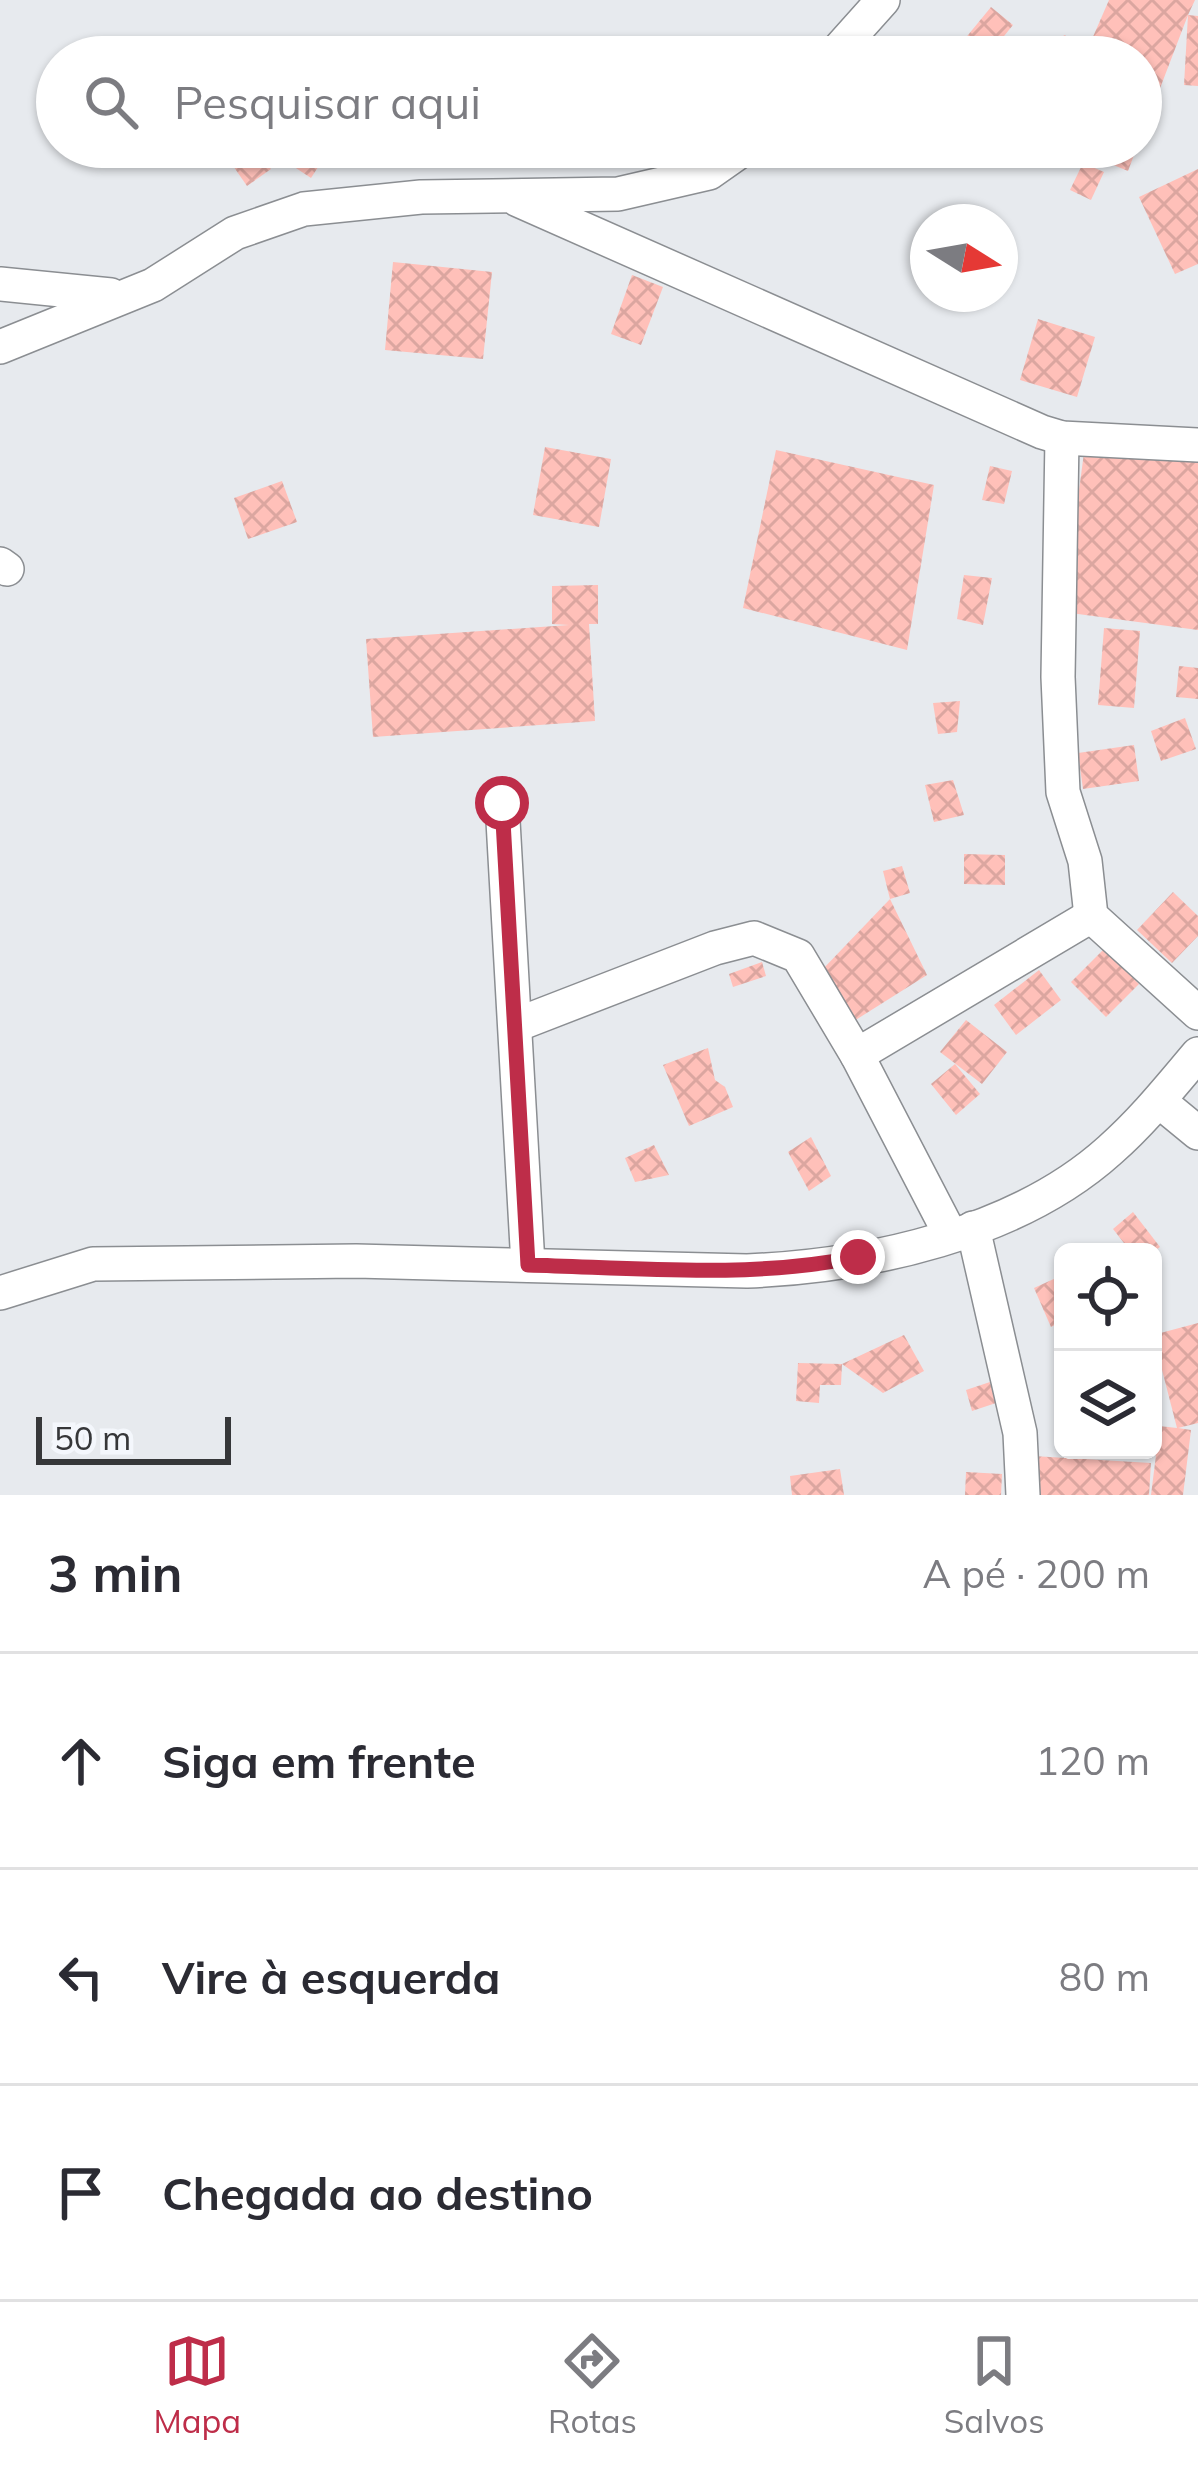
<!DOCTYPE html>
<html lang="pt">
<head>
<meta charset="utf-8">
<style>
  body { margin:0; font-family:Mulish,sans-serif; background:#f2f2f3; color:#2b2b33 }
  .controls { position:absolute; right:36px; bottom:36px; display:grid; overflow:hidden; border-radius:18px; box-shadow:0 3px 9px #0004 }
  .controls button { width:108px; height:108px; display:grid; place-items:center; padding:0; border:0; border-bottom:3px solid #e1e1e2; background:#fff; color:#2b2b33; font:60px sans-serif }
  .compass { position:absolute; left:910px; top:204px; width:108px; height:108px; border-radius:50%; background:#fff; box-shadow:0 3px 9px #0004; rotate:101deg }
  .scale { position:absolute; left:36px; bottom:30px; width:195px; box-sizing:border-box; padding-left:12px; border:6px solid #363739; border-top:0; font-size:33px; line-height:42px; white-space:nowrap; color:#363739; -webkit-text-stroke:9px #f4f7fc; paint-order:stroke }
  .stop { position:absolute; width:36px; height:36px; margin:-27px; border:9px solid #be2d49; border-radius:50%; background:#fff }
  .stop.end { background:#be2d49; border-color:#fff; box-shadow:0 3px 12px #0008 }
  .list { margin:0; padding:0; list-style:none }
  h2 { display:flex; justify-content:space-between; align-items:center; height:156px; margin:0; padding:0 48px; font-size:51px }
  h2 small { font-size:39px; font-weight:400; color:#7c7c81 }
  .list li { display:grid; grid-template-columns:78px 1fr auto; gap:36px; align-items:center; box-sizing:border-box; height:216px; padding:0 48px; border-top:3px solid #e1e1e2 }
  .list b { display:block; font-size:45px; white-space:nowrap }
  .list em { font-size:39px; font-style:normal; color:#7c7c81 }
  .icon { flex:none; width:66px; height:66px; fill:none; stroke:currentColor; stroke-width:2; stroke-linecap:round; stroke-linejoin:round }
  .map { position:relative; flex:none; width:1198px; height:1495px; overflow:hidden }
  .search { position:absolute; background:#fff; box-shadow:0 3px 9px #0004; left:36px; right:36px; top:36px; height:132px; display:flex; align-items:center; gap:30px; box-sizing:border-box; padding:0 42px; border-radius:66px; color:#7c7c81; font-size:45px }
  .sheet { height:804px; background:#fff }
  nav { display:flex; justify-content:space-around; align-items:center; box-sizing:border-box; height:168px; border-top:3px solid #e1e1e2; background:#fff; font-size:33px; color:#7c7c81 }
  nav a { display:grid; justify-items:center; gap:6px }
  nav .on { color:#be2d49 }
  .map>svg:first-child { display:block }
  .building { fill:url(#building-cross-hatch) }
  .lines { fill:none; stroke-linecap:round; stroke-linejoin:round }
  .minor-casing { stroke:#8b8e92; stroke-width:36 }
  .minor { stroke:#fff; stroke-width:33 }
  .route { stroke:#be2d49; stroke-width:15 }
</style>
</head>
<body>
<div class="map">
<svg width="1198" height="1495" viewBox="0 0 1198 1495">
  <defs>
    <pattern id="building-cross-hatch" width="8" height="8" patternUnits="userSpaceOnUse" patternTransform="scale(3)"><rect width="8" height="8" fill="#ffc0b9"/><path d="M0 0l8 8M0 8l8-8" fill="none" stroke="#dba6a0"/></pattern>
  </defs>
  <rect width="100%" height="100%" fill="#e7eaee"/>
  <g class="building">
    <polygon points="1109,0 1195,0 1188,15 1198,16 1198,86 1184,85 1188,15 1141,138 1141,57 1055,57 1064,35 1089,46"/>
    <polygon points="991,7 1013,25 987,57 950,57"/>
    <polygon points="220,147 255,147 271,169 247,186"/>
    <polygon points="264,147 331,147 311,178"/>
    <polygon points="1070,147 1137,147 1128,171"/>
    <polygon points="1083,163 1104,172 1091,200 1070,190"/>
    <polygon points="1198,169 1198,264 1175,274 1139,197"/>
    <polygon points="393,262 492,272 483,359 385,350"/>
    <polygon points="632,275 663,287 641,345 611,334"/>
    <polygon points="1038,319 1095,337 1077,397 1020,380"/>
    <polygon points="1085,445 1198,460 1198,630 1063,612"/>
    <polygon points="545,447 611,459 599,527 533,515"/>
    <polygon points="776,450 934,485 907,650 743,608"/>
    <polygon points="990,466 1012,471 1004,504 982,500"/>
    <polygon points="282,481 297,522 248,539 234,498"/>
    <polygon points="964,575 992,578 983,625 957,619"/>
    <polygon points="598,585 598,624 589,624 595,721 373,737 366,639 569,625 552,624 552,586"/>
    <polygon points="1104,628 1140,631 1134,708 1098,705"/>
    <polygon points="1179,666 1198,668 1198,699 1176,697"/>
    <polygon points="960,701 957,732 938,734 933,703"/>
    <polygon points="1185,718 1196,749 1161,761 1151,731"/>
    <polygon points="1134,745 1139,781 1083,789 1078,753"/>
    <polygon points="953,780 964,815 934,822 925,785"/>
    <polygon points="964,854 1005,855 1005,885 964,884"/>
    <polygon points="902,866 910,893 890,899 883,871"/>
    <polygon points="1173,892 1198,916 1198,936 1172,963 1137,930"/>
    <polygon points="890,899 927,975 854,1021 822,970"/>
    <polygon points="1104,949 1139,984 1106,1017 1071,982"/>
    <polygon points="762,962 766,976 733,987 729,974"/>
    <polygon points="1039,970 1061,1000 1016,1035 994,1005"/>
    <polygon points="966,1020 1007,1052 982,1084 940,1052"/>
    <polygon points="708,1048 715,1080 725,1087 733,1107 689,1126 663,1065"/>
    <polygon points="955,1064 980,1094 956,1115 931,1084"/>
    <polygon points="811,1137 831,1176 809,1191 788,1152"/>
    <polygon points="654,1145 669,1175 635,1182 625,1158"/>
    <polygon points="1133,1212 1160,1247 1153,1252 1131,1252 1113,1229"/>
    <polygon points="1056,1278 1063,1293 1063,1321 1051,1327 1034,1288"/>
    <polygon points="1198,1323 1198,1423 1178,1428 1191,1430 1183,1495 1151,1495 1156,1455 1144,1457 1143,1450 1153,1450 1153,1417 1159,1426 1177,1428 1153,1335"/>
    <polygon points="904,1335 924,1371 883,1393 842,1364"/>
    <polygon points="798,1363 842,1364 841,1385 820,1385 819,1403 796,1401"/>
    <polygon points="990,1382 996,1403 972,1411 966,1390"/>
    <polygon points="1033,1456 1151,1463 1149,1495 1031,1495"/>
    <polygon points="840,1469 844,1495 792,1495 790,1476"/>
    <polygon points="966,1472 1002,1474 1001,1495 965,1495"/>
  </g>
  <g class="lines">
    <g class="minor-casing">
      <g id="minor">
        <polyline points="832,57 883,0"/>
        <polyline points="518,200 1042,432 1062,438 1198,445"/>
        <polyline points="0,284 111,295"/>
        <polyline points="0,347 153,285 235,233 304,209 421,197 618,194 709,173 746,147"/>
        <polyline points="1062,438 1058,677 1063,792 1085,861 1091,916 1198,1013"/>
        <polyline points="0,564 7,569"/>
        <polyline points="502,803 528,1265"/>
        <polyline points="516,1025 715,948 754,938 798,956 857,1055 950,1234"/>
        <polyline points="857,1055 1091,916"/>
        <polyline points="1159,1101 1198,1133"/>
        <polyline points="973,1228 1020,1433 1023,1495"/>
        <path d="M0 1293 93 1264 356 1261 747 1271C869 1266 1017 1234 1110 1150 1143 1121 1170 1087 1198 1054"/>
      </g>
    </g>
    <use href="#minor" class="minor"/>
  </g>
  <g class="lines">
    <path class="route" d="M502 803 528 1265C638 1268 749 1279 858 1257"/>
  </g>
</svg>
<div class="controls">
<button><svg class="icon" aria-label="locate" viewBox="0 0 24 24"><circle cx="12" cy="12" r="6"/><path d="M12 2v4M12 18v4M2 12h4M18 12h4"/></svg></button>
<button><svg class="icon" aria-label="layers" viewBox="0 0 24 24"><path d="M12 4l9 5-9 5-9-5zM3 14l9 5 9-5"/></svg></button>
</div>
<svg class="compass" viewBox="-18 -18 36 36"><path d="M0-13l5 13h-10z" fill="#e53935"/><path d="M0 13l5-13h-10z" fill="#7c7c81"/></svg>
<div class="scale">50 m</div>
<div class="stop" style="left:502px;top:803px"></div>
<div class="stop end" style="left:858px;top:1257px"></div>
<div class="search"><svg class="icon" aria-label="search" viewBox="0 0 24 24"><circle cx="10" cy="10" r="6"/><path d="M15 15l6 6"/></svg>Pesquisar aqui</div>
</div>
<section class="sheet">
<h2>3 min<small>A pé · 200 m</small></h2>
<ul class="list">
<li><svg class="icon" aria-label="ahead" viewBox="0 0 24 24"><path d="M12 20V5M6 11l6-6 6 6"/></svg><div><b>Siga em frente</b></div><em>120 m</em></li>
<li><svg class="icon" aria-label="left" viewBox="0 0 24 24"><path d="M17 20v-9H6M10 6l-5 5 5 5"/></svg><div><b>Vire à esquerda</b></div><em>80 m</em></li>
<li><svg class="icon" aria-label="arrive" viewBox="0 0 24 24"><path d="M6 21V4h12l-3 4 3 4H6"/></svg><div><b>Chegada ao destino</b></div></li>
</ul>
</section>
<nav>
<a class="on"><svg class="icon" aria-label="map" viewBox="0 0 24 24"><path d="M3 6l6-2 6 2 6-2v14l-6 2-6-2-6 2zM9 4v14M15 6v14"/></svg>Mapa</a>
<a><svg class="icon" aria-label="directions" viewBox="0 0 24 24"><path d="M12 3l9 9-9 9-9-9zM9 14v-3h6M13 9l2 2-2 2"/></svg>Rotas</a>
<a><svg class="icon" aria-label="saved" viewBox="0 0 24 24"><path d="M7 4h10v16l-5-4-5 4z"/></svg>Salvos</a>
</nav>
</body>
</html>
